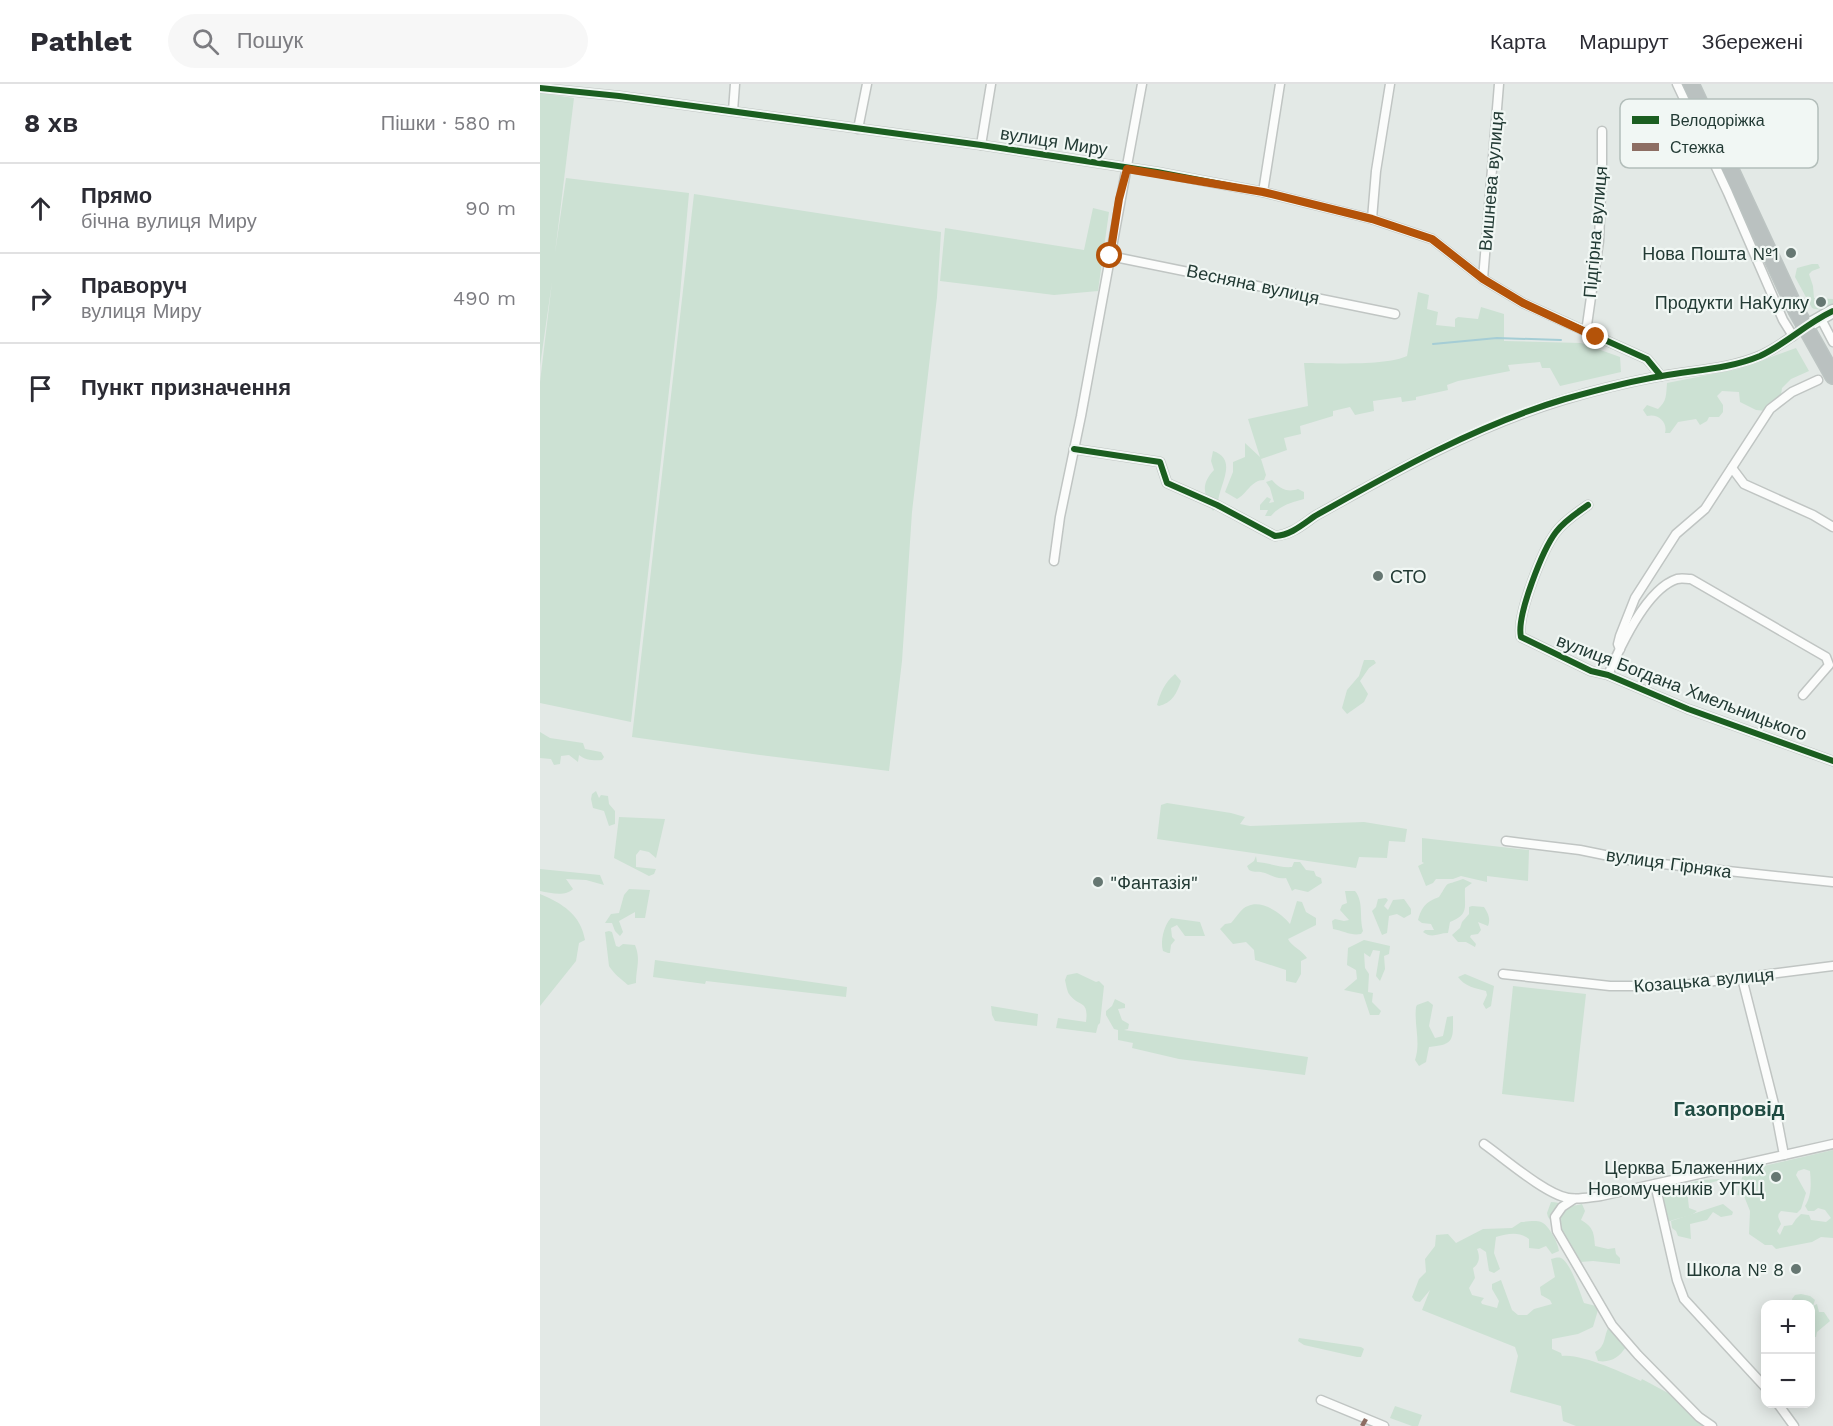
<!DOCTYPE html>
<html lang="uk">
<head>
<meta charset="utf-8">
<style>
  body { margin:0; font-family:"Work Sans",sans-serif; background:#f7f7f7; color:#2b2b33 }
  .controls { position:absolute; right:18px; bottom:18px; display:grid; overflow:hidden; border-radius:12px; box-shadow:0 3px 15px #0003 }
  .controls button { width:54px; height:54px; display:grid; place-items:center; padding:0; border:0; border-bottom:2px solid #e1e1e2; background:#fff; color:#2b2b33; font:30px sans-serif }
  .stop { position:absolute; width:18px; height:18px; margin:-14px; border:4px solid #b45309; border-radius:50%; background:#fff }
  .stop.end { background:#b45309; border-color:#fff; box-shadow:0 2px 6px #0008 }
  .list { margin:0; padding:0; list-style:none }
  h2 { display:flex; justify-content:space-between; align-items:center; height:78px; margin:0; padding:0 24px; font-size:26px }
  h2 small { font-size:20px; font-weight:400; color:#7c7c81 }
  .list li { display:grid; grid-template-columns:39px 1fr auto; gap:18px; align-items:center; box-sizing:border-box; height:90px; padding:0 24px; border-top:2px solid #e1e1e2 }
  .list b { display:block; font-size:22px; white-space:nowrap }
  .list p { margin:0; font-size:20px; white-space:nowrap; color:#7c7c81 }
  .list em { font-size:20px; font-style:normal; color:#7c7c81 }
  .icon { flex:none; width:33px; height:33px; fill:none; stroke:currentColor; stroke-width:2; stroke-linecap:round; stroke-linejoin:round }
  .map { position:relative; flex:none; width:1293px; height:1342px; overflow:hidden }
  header { display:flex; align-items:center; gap:36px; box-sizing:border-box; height:84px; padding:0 30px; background:#fff; border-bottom:2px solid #e1e1e2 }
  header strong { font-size:28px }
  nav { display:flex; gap:33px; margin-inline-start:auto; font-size:21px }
  .search { width:420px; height:54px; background:#f7f7f7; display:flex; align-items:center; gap:15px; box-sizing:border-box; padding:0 21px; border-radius:33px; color:#7c7c81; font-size:22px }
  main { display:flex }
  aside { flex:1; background:#fff }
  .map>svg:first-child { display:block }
  .green { fill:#cce1d3; fill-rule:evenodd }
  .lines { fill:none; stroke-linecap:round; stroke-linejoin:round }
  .stream { stroke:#a5cdd5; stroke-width:2 }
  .street-casing { stroke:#c0c5c3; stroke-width:11 }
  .secondary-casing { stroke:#bfc6c3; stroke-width:15 }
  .highway-casing { stroke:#bcc4c2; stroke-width:18 }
  .street { stroke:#fbfcfb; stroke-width:8 }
  .secondary { stroke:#fbfcfb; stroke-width:12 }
  .highway { stroke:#bac1c0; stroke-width:15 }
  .quiet { stroke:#8d6e63; stroke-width:4.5; stroke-dasharray:9 4.5; stroke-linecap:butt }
  .cycleway-casing { stroke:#f1f7f4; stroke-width:10 }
  .cycleway { stroke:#1b5e20; stroke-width:6 }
  .route { stroke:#b45309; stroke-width:8 }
  .poi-dot { fill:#667772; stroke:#f1f7f4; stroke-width:2 }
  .labels { text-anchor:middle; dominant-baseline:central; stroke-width:4.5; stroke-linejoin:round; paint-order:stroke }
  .street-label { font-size:18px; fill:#223a34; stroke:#f1f7f4 }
  .poi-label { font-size:18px; fill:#223a34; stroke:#f1f7f4; text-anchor:end }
  .neighbourhood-label { font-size:20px; font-weight:bold; fill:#1f4b42; stroke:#f1f7f4 }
  .key { fill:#f1f7f4; stroke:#b3beba; stroke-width:1.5 }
  .key-label { font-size:16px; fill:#223a34 }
</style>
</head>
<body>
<header>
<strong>Pathlet</strong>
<div class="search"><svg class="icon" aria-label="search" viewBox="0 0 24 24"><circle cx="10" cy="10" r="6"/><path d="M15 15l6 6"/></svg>Пошук</div>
<nav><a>Карта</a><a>Маршрут</a><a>Збережені</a></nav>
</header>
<main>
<aside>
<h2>8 хв<small>Пішки · 580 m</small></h2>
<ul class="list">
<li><svg class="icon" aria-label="ahead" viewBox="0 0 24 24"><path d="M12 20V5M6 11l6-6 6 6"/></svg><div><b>Прямо</b><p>бічна вулиця Миру</p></div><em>90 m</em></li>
<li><svg class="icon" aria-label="right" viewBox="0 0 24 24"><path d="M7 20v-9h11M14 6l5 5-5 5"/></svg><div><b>Праворуч</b><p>вулиця Миру</p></div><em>490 m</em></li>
<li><svg class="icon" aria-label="arrive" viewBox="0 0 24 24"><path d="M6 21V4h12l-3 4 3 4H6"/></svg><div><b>Пункт призначення</b></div></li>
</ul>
</aside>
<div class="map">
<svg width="1293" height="1342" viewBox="0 0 1293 1342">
  <rect width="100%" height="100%" fill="#e3e9e6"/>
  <g class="green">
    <polygon points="0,9 34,14 15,169 26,94 149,109 140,211 91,638 0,619 0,298 12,198 0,282"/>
    <polygon points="154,110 401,148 397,213 372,428 362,577 349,687 220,671 92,653"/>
    <polygon points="553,124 569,128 558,207 514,211 400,197 405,144 544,166"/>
    <path d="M1272 180H1278L1280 184 1272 187 1269 190 1273 202 1274 214 1293 215V221C1286 225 1280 227 1272 224L1255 193 1257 184Z"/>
    <path d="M878 208 889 211 887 225 898 228 896 241 915 243V235L918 233 938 235 941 223 964 230V257L1041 259 1080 273 1081 288 1020 302 1010 284H1002L1000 278 968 281 970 287 918 297 907 301 908 306 876 313V316L862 318 861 313 833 317 834 327 815 331 810 323 793 327V332L760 342 761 350 744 354 747 366 721 375 726 391 724 396C711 396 707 410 697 415L685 408 693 388V378L705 373V359L720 373 708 335 768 322 764 279C789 279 847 282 867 272Z"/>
    <path d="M1256 264 1269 287 1251 295 1242 304 1241 311 1226 327 1216 326 1200 318 1199 308 1182 307 1177 312 1183 321V328L1179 333H1169L1167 337 1160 341 1156 335 1138 338 1130 349H1125C1128 338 1118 329 1107 332L1103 326 1107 321 1118 325C1127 317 1126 311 1127 299L1198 285Z"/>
    <path d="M673 367C700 376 677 403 678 421L673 427C664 410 660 401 674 386L671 377Z"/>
    <path d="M732 396C739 404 747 409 758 405L764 408V415C752 418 739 422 731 432H725L728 426H720V421L727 413 731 415 729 419 734 418 730 404 726 398Z"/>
    <polygon points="824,576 834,576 836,579 829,584 820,597 828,610 824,618 807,630 802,624 807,606 819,592"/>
    <path d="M635 590 641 597C637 609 632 619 619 622L617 621C620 609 625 598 635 590Z"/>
    <path d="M0 648 10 654 43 659 45 665 61 668 64 673 62 676C54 677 45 676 39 671L38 678 29 671 21 672 20 680 14 681 11 675 0 674Z"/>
    <polygon points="56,707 59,714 61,711 68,712 69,720 75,727 75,740 69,742 64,727 53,724 51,715 52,710"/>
    <polygon points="627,719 691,729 705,733 700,740 710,742 824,738 867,745 865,758 849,757 847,774 819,773 816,784 617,755 621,721"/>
    <polygon points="79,733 125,735 116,774 109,768 100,766 96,771 96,783 116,785 114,790 109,792 74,774"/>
    <polygon points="882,754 989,766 988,797 947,792 947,798 921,792 913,795 896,795 893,799 886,802 878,782 884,779 882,778"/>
    <path d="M716 772 717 778C730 779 740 784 752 783L754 778H760L766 786 774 787 776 792 781 794 782 799 768 808 755 805 752 807 746 794C736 795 733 792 725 789 719 787 715 789 709 786L707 782 714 777Z"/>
    <path d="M0 785 60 791 64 801 46 796 26 795 33 805C25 813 11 809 0 807Z"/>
    <path d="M923 795 932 799 925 804C924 823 930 830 910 838L908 849C898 849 892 855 883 848L885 846H894L891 840 882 839 878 836C882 822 886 818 899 813 911 795 902 803 923 795Z"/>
    <polygon points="89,805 110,806 105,834 95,834 95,828 79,837 83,848 80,852 75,847 72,839 65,839 71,830 79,829 84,811"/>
    <path d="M805 807H815C824 818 819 833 823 847L821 850C811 852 804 847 793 845L792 837 795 835 804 837 809 836 800 826 802 821 807 819Z"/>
    <path d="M0 810C22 819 41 831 45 856L39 859 36 877 0 922Z"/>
    <polygon points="846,814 848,816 844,822 848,826 853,816 864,815 871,825 871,830 864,834 857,830 849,832 847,849 842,851 832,827 836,823 838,815"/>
    <path d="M757 817 762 818 766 828 776 834V841L748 855C751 862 762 866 767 874L761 877V890L756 899 746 897V886L715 876 714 866 706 858 693 860 680 845 685 840 691 839C696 834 701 824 708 822 722 815 742 830 750 840Z"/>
    <path d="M932 822 944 823C948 829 951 835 948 842L938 838 941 846 938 850 931 851 930 853 936 860 935 863 926 858H918L912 851 920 844 922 838 929 830V823Z"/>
    <path d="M631 834 660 838 665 852H645L637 841 631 844 632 853 635 856 631 861 630 869H628L623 867C620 857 624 841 631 834Z"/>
    <path d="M69 847 72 848 76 862 79 863 83 860 95 861C101 876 96 884 96 899L88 901C80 894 74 890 69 882L65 848Z"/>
    <polygon points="824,856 850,862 849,870 844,872 845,885 840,897 836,892 840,867 833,866 830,873 824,869 825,884 829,890 828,908 833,909 832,918 841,927 839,931 830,931 823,910 804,906 817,895 816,886 807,881 808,864"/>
    <polygon points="115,876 307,903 306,913 166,897 165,900 113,893"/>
    <path d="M537 889 556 898 559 897 564 902 560 939 558 941 556 949 516 944 518 934 546 938C549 915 539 924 529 910 527 907 526 900 525 896L527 891Z"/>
    <path d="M925 890 954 902 951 922 946 925 943 920 947 911 946 907C936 904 925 903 918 893Z"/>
    <polygon points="973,902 1046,910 1034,1018 962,1010"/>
    <polygon points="575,915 585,920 585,924 578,925 582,936 589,940 588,945 584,946 768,973 765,991 639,975 592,964 593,959 578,956 578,946 574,945 566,931 566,927 572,922"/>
    <path d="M888 917 893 921 889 942 895 954 903 952 907 933 913 932C913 955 915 961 889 963L886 978 879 982 875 976C881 958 874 942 876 923L877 921Z"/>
    <polygon points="451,922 498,930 497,942 455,937 452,931"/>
    <path d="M1293 1066V1154L1281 1153 1272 1158 1236 1165 1232 1161H1225L1209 1150 1210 1127 1204 1112 1197 1111 1203 1090 1206 1086ZM1264 1085 1270 1087C1271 1099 1272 1111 1265 1122L1268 1127H1274L1278 1124 1285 1126 1291 1134 1286 1138 1271 1136 1269 1131 1261 1130 1256 1135 1252 1141 1244 1142 1240 1151 1237 1147 1241 1140C1239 1134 1236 1132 1241 1127L1257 1129 1261 1125 1266 1109 1256 1091 1258 1087Z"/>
    <path d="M1179 1095 1180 1096 1147 1106 1149 1124 1157 1127C1150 1134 1137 1133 1128 1138L1123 1121V1113L1134 1103 1161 1096Z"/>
    <path d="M1011 1118C1025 1119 1027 1124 1042 1120L1045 1127 1041 1136C1053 1143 1054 1148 1055 1162L1068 1165 1075 1164 1076 1170 1080 1174V1180L1053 1177 1040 1178 1034 1173 1026 1153 1008 1133 1007 1129Z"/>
    <polygon points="1183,1120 1193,1128 1192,1131 1181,1133 1173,1128 1167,1136 1150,1140 1151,1155 1138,1152 1136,1147 1132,1144 1131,1137"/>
    <path d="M981 1138C986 1138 995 1136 1001 1138 1009 1141 1018 1159 1019 1167L1012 1170 1006 1162 999 1165 989 1164V1155C979 1147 967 1150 956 1153L954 1169 960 1185 954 1189 949 1187 946 1168 940 1164 937 1165C940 1172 940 1179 933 1184L935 1194 929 1204 932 1211 944 1214 941 1218 942 1220 957 1224 959 1217 952 1205V1200L961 1196 972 1226 978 1231H987L994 1225 1012 1220 1010 1216 1001 1211 1000 1203 1015 1193 1011 1175C1015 1174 1018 1173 1021 1174 1031 1179 1040 1209 1044 1219L1056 1222 1058 1226 1053 1243 1038 1250 1012 1255V1265L1021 1269 1022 1272C1040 1269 1084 1289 1101 1297L1102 1295 1128 1309 1169 1342H1036L1023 1337 1021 1322 970 1308 978 1272 975 1263 882 1226 890 1206 880 1218 875 1217 872 1213 879 1195 886 1188 885 1175 895 1162 896 1151 908 1150 916 1159 943 1145 972 1144Z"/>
    <polygon points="1261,1210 1270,1212 1275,1216 1273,1222 1277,1220 1279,1228 1284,1228 1290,1237 1277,1248 1276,1253 1271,1253 1270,1220 1253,1220 1252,1215 1255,1211"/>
    <path d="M1070 1241 1086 1263C1079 1273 1071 1279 1058 1277L1055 1268C1067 1262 1063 1251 1070 1241Z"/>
    <polygon points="759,1254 821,1263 824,1265 821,1273 817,1273 764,1261 758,1257"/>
    <polygon points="855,1322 882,1331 878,1342 872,1342 850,1334"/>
  </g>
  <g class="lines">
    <polyline class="stream" points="893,260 957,254 1021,256"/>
    <g class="street-casing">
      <g id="street">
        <polyline points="1137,0 1188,109 1243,236 1253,252"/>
        <polyline points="0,4 79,12 441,61 617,88 723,108 832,135 892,155 943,195 983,219 1107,275 1121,292"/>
        <polyline points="193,27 195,0"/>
        <polyline points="318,45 327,0"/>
        <polyline points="441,61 451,0"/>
        <polyline points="723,108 740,0"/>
        <polyline points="832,135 836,87 850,0"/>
        <polyline points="570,172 855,230"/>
        <polyline points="943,195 959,0"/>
        <polyline points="1280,233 1293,258"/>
        <polyline points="1046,248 1059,157 1062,85 1062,47"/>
        <path d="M534 365 620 378 627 399 677 421 735 452C751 451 762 441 775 432 855 387 935 343 1023 316 1055 306 1088 298 1121 292 1154 286 1188 285 1219 272 1236 265 1251 253 1265 243"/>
        <polyline points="1192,384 1204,400 1273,431 1293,443"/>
        <path d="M1048 421C1037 429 1024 437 1016 448 1003 465 976 532 981 553L1051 587 1068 591 1148 625 1293 677"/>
        <polyline points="514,477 520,433 541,332 602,0"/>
        <polyline points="1080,565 1078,560 1080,552 1095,514 1136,450 1165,425 1230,325 1252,308 1278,296"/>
        <path d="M1068 591C1080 563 1106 505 1137 495 1142 494 1146 495 1151 495L1286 573 1289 581 1263 611"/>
        <polyline points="966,757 1040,766 1094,777 1293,798"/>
        <polyline points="963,890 1070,902 1135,902 1293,882"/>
        <polyline points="1202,894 1235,1024 1244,1071"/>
        <path d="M944 1060C964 1074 1005 1110 1028 1114 1038 1116 1051 1113 1061 1112L1293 1060"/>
        <polyline points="1115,1100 1137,1196 1144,1215 1226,1304"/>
        <polyline points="1034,1115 1022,1123 1015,1133 1017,1147 1072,1241 1098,1271 1159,1333 1172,1342"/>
        <polyline points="781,1316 844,1342"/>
        <polyline points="1238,1320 1254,1342"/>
      </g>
    </g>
    <g class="secondary-casing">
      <polyline id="secondary" points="1265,243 1293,227"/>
    </g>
    <g class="highway-casing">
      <polyline id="highway" points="1151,0 1256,226 1293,292"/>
    </g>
    <use href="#street" class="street"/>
    <use href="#secondary" class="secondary"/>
    <use href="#highway" class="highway"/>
    <polyline class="quiet" points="822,1342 826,1335"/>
    <g class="cycleway-casing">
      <g id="cycleway">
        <polyline points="0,4 79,12 441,61 617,88 723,108 832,135 892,155 943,195 983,219 1107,275 1121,292"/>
        <path d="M534 365 620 378 627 399 677 421 735 452C751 451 762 441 775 432 855 387 937 341 1025 315 1057 306 1090 297 1122 292 1155 286 1189 285 1220 272 1246 260 1267 239 1293 227"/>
        <path d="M1048 421C1037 429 1024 437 1016 448 1003 465 976 532 981 553L1051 587 1068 591 1148 625 1293 677"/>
      </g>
    </g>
    <use href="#cycleway" class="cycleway"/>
  </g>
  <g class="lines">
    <polyline class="route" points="570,172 579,115 587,85 723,108 832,135 892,155 943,195 983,219 1056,253"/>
  </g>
  <g class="poi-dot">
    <circle cx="1251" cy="169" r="6"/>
    <circle cx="1281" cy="218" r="6"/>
    <circle cx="838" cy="492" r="6"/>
    <circle cx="558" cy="798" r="6"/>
    <circle cx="1236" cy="1093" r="6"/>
    <circle cx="1256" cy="1185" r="6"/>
  </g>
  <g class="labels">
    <g class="street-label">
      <text transform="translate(514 57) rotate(9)">вулиця Миру</text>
      <text transform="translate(951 97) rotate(-85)">Вишнева вулиця</text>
      <text transform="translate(1055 148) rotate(-85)">Підгірна вулиця</text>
      <text transform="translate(713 200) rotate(12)">Весняна вулиця</text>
      <text transform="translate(1142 603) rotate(21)">вулиця Богдана Хмельницького</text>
      <text transform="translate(1129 779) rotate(8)">вулиця Гірняка</text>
      <text transform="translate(1164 896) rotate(-5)">Козацька вулиця</text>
    </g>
    <g class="poi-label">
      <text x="1239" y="169">Нова Пошта №1</text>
      <text x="1269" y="218">Продукти НаКулку</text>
      <text x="850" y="492" text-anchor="start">СТО</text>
      <text x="570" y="798" text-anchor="start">"Фантазія"</text>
      <text x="1224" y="1083">Церква Блаженних<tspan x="1224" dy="21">Новомучеників УГКЦ</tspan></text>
      <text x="1244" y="1185">Школа № 8</text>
    </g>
    <g class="neighbourhood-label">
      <text x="1189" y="1025">Газопровід</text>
    </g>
  </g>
  <rect x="1080" y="15" width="198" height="69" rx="9" class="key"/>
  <rect x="1092" y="32" width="27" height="8" fill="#1b5e20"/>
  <rect x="1092" y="59" width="27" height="8" fill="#8d6e63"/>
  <g class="key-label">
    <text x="1130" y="42">Велодоріжка</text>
    <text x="1130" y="69">Стежка</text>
  </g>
</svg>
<div class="controls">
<button>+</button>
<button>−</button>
</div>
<div class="stop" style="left:570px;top:172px"></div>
<div class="stop end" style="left:1056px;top:253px"></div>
</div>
</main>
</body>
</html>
